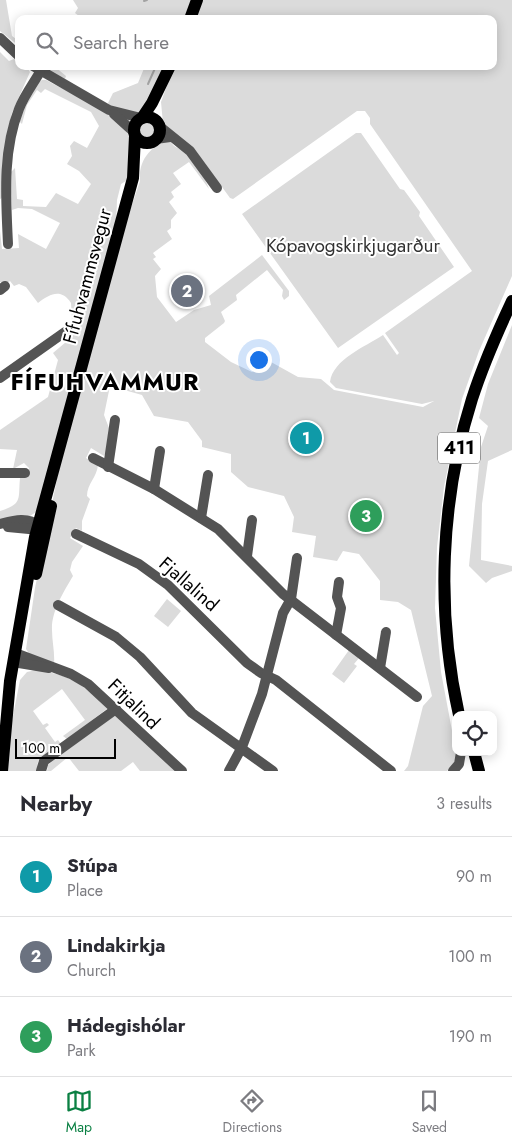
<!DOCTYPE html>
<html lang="en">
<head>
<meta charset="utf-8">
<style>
  body { margin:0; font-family:Jost,sans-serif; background:#f7f7f7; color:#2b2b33 }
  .controls { position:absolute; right:15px; bottom:15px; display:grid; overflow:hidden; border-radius:10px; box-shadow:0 2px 12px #0003 }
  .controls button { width:45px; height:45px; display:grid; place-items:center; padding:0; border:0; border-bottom:1px solid #e1e1e2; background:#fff; color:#2b2b33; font:25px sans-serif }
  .scale { position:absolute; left:15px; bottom:12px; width:101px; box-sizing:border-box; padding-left:5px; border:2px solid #000; border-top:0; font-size:14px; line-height:18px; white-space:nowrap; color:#000; -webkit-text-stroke:4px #fff; paint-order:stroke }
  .you { position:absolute; left:258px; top:359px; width:18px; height:18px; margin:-12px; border:4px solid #fff; border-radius:50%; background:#1a73e8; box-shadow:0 0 0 8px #1a73e833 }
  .badge { display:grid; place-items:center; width:32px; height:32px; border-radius:50%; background:#0b8043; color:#fff; font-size:16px; font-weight:700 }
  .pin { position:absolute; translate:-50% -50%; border:2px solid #fff; box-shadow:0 1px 5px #0006 }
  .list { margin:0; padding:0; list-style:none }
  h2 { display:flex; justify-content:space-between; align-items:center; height:65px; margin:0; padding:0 20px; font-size:21px }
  h2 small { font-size:16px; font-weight:400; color:#7c7c81 }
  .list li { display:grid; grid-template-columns:32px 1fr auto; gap:15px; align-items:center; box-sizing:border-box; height:80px; padding:0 20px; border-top:1px solid #e1e1e2 }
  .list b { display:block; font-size:19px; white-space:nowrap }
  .list p { margin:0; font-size:16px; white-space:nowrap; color:#7c7c81 }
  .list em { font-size:16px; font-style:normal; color:#7c7c81 }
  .icon { flex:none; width:28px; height:28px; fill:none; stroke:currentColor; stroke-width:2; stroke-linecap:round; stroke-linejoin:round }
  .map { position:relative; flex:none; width:512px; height:771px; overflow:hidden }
  .search { position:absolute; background:#fff; box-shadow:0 2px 12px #0003; left:15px; right:15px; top:15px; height:55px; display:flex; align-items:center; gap:12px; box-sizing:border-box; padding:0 18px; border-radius:10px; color:#7c7c81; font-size:19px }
  .sheet { height:305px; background:#fff }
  nav { display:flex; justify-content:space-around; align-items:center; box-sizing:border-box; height:70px; border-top:1px solid #e1e1e2; background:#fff; font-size:14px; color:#7c7c81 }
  nav a { display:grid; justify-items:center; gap:2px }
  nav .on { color:#0b8043 }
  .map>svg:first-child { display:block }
  .green { fill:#dbdbdb }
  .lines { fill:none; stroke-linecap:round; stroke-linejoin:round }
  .stream { stroke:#a2a2a2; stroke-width:2 }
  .minor { stroke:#545454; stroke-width:10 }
  .major { stroke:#000; stroke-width:12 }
  .labels { text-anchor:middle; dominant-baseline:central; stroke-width:4; stroke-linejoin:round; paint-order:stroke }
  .shield { fill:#fff; stroke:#4c4c4c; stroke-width:1 }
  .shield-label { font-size:18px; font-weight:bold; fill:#000 }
  .park-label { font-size:19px; fill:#323232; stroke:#fff }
  .street-label { font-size:19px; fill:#000; stroke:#fff }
  .district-label { font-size:24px; font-weight:bold; letter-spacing:1px; fill:#000; stroke:#fff }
</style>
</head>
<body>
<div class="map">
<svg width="512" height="771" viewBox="0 0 512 771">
  <rect width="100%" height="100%" fill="#fff"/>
  <g class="green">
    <polygon points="0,0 6,0 12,36 19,41 19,46 0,31"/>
    <polygon points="73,0 191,0 184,19 83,19 75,13 78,8"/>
    <path d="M203 0H512V276L479 351 462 399 444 487 437 547 435 608 441 672 456 752 455 763 447 771H404L408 766 423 706 432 696 411 610 398 602 380 600V581L359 554 343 551 337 561 313 557 316 536 292 532 294 517 284 496 248 487 231 472V454L202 447V441L188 422 154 416 142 395 110 386 104 415 109 428 106 452 104 456 91 448 86 458 98 465C97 477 87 484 87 496L90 499 82 521V531L76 528 70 538 83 546 72 562 70 570 73 576C64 591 51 612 52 630 52 642 55 652 54 665L30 655 26 649 35 588 64 444 122 234 140 181C138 161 151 144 170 141 175 149 179 147 185 152 195 161 205 177 209 189L189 162 173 173 181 184 171 192 174 197 169 202 177 213 171 220V228L167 231 172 239 153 253 156 257 153 259 161 269 155 276 157 297 176 322 194 310 211 305 209 296 262 255 289 291V296L284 300 282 296 283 290 267 270 236 295 237 300 221 312 225 321 224 323 205 338V342L231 362 252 372 271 362 298 377 321 379 334 390 423 407 434 401 422 404 336 388 330 382C333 359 365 347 383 335L397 355 399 353 385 333 472 271 370 124V118L365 111H357L233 199 230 198 196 151 163 123 161 102 174 66H493V19H193Z"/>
    <polygon points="0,52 9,61 14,59 18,60 19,66 26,66 30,72 12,113 8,130 2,198 0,199"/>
    <polygon points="39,66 54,66 66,76 65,79"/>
    <polygon points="145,66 165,66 142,110 136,114 110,107 108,103 113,93 138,83"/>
    <path d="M42 80H46C71 94 130 117 133 147 134 158 128 171 126 181L121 184 117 200 116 225 39 510 30 516 0 522V511C23 504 18 499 20 478L28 472 29 468 24 463 13 469 17 450 0 449V430L48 397 58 360 53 353 66 342 72 318 71 303C61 288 50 294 38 303L26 287 19 284 14 286 10 281 6 284 0 282V231L2 249 19 248 18 234 46 249 60 223 32 209 18 208 12 210 10 173 15 168 17 199 23 200V206L46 207 56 193 78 204 91 184 79 171 67 164 72 156 70 146 74 141 87 148 99 126 91 112 45 89 41 93 37 90 27 105 22 124 18 120 38 83Z"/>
    <circle cx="147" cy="130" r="9"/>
    <polygon points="356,133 361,133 400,189 404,190 420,212 419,216 454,267 338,348 242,214"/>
    <polygon points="512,325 512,450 488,461 482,504 481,560 512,566 512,571 492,578 486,583 469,566 481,447 488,426 479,418 488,384"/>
    <polygon points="167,599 181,611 168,627 154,616"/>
    <polygon points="349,650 359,658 354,664 357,666 344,683 332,674"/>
    <path d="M36 670C73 675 82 685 108 708L67 739 63 736 85 720 62 689 33 711 43 725 47 723 49 725 45 728 55 742 58 740 61 744 38 761 37 771H6L10 731 20 680 27 672Z"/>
    <polygon points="115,715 177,771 140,771 133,762 121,771 79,771 68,757 51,771 47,771 48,765 55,759"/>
  </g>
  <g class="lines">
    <g class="stream">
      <polyline points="144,1 147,0"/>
      <polyline points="148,84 156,66"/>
    </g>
    <g class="minor">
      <polyline points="0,38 19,56"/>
      <polyline points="33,66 109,110 141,118"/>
      <polyline points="114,114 135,133"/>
      <polyline points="159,126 190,151 217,188"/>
      <polyline points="156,139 170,137"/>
      <path d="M8 244C6 199 2 152 19 109 24 96 33 84 40 72"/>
      <polyline points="0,290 5,286"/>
      <polyline points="0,378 65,332"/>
      <polyline points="93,458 154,489 218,529 283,594 417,697"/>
      <polyline points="108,467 115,420"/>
      <polyline points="0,473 25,473"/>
      <polyline points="154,489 160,451"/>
      <polyline points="201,518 208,475"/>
      <path d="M0 524C12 521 28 516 38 526"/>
      <polyline points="8,527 29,529 38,526"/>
      <polyline points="76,534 139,564 168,585 247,663 261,673 276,680 391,771"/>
      <polyline points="247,556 252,520"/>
      <polyline points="58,605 116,637 140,657 192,713 273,771"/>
      <polyline points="336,635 341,608 337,597 339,582"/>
      <polyline points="15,653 71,674 88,684 182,771"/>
      <polyline points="13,662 49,668"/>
      <polyline points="380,668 386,632"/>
      <polyline points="41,771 44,761 116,709"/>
      <polyline points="229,771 242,747 262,694 283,613 291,599 297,558"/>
      <polyline points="453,771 459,764 461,752"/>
    </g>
    <g class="major">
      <polyline points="190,19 197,0"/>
      <circle cx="147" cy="130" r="13"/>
      <polyline points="142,118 152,103 170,66"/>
      <polyline points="36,574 51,506"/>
      <path d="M459 715C436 612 440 500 472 399 483 365 497 333 512 301"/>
      <polyline points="474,752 479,771"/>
      <polyline points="2,771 10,681 35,537 133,178 135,136"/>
    </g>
  </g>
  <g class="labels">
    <rect class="shield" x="438" y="432.5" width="42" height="31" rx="4"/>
    <g class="shield-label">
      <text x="459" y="448">411</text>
    </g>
    <g class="park-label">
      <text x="353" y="245">Kópavogskirkjugarður</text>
    </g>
    <g class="street-label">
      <text transform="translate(87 276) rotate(-75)">Fífuhvammsvegur</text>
      <text transform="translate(189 584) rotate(41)">Fjallalind</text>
      <text transform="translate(134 704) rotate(44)">Fitjalind</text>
    </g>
    <g class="district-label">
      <text x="105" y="381">FÍFUHVAMMUR</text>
    </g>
  </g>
</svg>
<div class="controls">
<button><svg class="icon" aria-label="locate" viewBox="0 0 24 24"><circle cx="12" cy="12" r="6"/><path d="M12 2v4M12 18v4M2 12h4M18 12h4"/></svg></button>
</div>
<div class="scale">100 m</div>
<div class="you"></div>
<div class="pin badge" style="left:306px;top:438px;background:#0f9aa8">1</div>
<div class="pin badge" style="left:187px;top:291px;background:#6b7280">2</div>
<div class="pin badge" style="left:366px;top:516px;background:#2e9e5b">3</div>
<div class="search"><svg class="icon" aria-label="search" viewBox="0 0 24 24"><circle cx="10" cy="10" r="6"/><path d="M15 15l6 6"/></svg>Search here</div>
</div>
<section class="sheet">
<h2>Nearby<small>3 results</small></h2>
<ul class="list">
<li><span class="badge" style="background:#0f9aa8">1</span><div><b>Stúpa</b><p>Place</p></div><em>90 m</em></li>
<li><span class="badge" style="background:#6b7280">2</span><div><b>Lindakirkja</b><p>Church</p></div><em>100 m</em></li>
<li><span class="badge" style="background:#2e9e5b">3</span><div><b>Hádegishólar</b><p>Park</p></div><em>190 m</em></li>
</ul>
</section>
<nav>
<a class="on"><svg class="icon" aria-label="map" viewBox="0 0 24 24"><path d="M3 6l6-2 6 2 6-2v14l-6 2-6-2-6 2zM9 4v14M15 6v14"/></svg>Map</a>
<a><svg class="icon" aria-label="directions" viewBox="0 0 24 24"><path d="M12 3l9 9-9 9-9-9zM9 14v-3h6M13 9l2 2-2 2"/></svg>Directions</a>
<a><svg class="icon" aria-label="saved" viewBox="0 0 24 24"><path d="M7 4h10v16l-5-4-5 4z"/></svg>Saved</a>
</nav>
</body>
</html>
